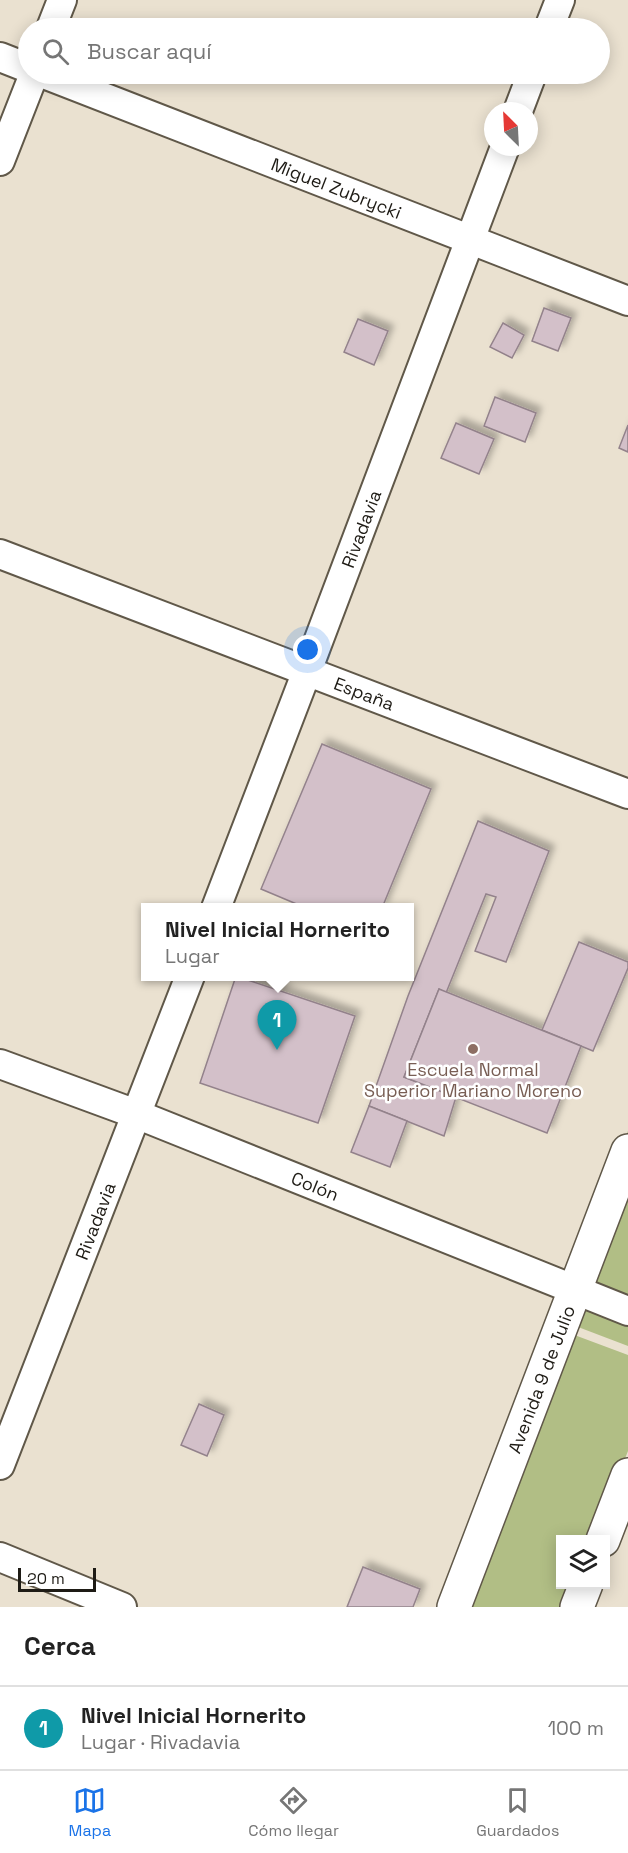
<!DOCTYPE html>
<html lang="es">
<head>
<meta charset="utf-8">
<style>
  body { margin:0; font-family:"Space Grotesk",sans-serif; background:#f2f2f2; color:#222 }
  .controls { position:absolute; right:18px; bottom:18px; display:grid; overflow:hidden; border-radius:0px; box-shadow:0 3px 15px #0003 }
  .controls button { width:54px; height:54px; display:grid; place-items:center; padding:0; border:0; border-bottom:2px solid #e0e0e0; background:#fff; color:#222; font:30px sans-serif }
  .compass { position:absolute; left:484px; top:102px; width:54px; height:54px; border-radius:50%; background:#fff; box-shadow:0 3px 15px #0003; rotate:336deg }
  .scale { position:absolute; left:18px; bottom:15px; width:78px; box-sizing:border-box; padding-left:6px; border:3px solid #1e1b15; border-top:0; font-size:16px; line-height:21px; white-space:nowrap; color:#1e1b15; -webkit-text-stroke:4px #fff; paint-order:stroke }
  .you { position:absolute; left:308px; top:650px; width:21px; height:21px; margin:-15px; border:4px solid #fff; border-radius:50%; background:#1a73e8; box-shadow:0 0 0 9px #1a73e833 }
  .badge { display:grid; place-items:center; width:39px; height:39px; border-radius:50%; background:#1a73e8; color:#fff; font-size:20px; font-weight:700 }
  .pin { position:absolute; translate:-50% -50px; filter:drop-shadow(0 2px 3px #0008) }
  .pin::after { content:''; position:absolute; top:32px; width:21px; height:18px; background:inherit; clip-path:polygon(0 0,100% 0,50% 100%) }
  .popup { position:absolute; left:141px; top:903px; width:273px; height:78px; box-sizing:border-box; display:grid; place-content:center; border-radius:0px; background:#fff; filter:drop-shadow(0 2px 4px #0005); font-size:20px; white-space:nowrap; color:#767676 }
  .popup b { font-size:22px; color:#222 }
  .popup::after { content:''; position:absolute; left:50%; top:100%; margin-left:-12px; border:12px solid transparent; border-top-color:#fff }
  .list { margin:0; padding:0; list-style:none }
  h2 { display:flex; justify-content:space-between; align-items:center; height:78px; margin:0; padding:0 24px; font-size:26px }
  h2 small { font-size:20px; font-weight:400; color:#767676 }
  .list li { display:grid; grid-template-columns:39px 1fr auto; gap:18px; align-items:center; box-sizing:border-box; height:84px; padding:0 24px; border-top:2px solid #e0e0e0 }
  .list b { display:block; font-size:22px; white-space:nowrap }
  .list p { margin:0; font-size:20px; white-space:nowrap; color:#767676 }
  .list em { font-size:20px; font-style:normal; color:#767676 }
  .icon { flex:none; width:33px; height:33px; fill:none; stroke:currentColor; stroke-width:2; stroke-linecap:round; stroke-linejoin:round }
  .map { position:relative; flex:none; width:628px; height:1607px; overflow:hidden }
  .search { position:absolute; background:#fff; box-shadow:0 3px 15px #0003; left:18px; right:18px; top:18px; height:66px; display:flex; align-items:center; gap:15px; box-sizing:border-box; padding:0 21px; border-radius:33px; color:#767676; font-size:22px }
  .sheet { height:162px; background:#fff }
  nav { display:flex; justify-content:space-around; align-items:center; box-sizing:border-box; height:84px; border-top:2px solid #e0e0e0; background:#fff; font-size:16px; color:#767676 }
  nav a { display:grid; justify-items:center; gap:3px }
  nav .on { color:#1a73e8 }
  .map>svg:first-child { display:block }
  .green { fill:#b1be85 }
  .building { fill:#d3c0c9; stroke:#93828b; stroke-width:1.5; filter:url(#shadow) }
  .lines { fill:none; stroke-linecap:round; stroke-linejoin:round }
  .minor-casing { stroke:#605849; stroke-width:32 }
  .major-casing { stroke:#605849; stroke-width:36 }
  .minor { stroke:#fff; stroke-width:28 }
  .major { stroke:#fff; stroke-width:33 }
  .education-dot { fill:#8d6e63; stroke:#fff; stroke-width:2 }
  .labels { text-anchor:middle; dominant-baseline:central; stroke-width:5; stroke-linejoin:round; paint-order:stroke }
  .street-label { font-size:18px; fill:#1e1b15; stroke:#fff }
  .education-label { font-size:18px; fill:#785e54; stroke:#fff }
</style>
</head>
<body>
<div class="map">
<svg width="628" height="1607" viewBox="0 0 628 1607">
  <defs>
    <filter id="shadow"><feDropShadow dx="5.5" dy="-5.5" stdDeviation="3" flood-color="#0004"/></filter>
  </defs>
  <rect width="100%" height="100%" fill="#eae1d0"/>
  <g class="green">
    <polygon points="628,1131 628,1346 557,1319"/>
    <polygon points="553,1327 628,1355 628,1451 593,1539 560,1540 560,1584 576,1585 567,1607 467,1607"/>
  </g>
  <g class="building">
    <polygon points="544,308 571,318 558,351 532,341"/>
    <polygon points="358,319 388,331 374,365 344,352"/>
    <polygon points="503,323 524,335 512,358 490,347"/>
    <polygon points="495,397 536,413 525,442 484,426"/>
    <polygon points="456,423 494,439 479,474 441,458"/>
    <polygon points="628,425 628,452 619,448"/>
    <polygon points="322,744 431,789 382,908 306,908 261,889"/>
    <polygon points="478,821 549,851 506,962 475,951 496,897 486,894 446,993 439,989 404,1077 456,1097 444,1136 369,1106 408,996"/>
    <polygon points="579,942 628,962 628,968 593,1051 542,1030"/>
    <polygon points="236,976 355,1016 318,1123 200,1083"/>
    <polygon points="439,989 581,1046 547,1133 404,1077"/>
    <polygon points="369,1106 407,1121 390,1167 351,1152"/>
    <polygon points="199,1404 224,1415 207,1456 181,1445"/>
    <polygon points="363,1567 420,1589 413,1607 347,1607"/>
  </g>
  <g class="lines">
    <g class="minor-casing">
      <g id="minor">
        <polyline points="51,28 62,0"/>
        <polyline points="549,28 560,0"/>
        <polyline points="0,57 28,68"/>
        <path id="s1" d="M44 74 628 301"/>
        <polyline points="518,111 532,74"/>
        <polyline points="0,161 34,74"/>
        <path id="s2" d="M0 554 628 794"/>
        <path id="s3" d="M216 908 307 671 505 147"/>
        <path id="s4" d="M0 1064 136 1114 628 1311"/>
        <path id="s5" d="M0 1465 190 976"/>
        <polyline points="0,1557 122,1607"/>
      </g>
    </g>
    <g class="major-casing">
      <g id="major">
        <polyline points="603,1540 628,1475"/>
        <path id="s6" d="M454 1607 628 1151"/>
        <polyline points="577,1607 586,1584"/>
      </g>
    </g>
    <use href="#minor" class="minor"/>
    <use href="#major" class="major"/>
  </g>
  <circle class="education-dot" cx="473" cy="1049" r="6"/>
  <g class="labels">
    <g class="street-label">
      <text stroke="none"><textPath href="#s1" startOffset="314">Miguel Zubrycki</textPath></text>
      <text stroke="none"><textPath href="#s3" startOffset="406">Rivadavia</textPath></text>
      <text stroke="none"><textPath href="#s2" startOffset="390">España</textPath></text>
      <text stroke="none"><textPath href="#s4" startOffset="338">Colón</textPath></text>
      <text stroke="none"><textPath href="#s5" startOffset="262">Rivadavia</textPath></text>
      <text stroke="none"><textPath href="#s6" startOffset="244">Avenida 9 de Julio</textPath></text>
    </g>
    <g class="education-label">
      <text x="473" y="1069">Escuela Normal<tspan x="473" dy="21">Superior Mariano Moreno</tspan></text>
    </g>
  </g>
</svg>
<div class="controls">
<button><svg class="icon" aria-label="layers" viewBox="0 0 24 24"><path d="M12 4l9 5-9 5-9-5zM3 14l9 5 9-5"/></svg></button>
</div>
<svg class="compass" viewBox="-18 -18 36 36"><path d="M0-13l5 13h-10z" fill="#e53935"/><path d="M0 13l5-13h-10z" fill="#767676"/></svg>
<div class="scale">20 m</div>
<div class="you"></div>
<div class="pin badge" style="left:277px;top:1050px;background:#0f9aa8">1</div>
<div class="popup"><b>Nivel Inicial Hornerito</b>Lugar</div>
<div class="search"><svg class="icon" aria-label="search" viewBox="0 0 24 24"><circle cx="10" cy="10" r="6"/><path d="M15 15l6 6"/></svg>Buscar aquí</div>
</div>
<section class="sheet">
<h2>Cerca<small></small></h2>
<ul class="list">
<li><span class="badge" style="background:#0f9aa8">1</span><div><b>Nivel Inicial Hornerito</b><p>Lugar · Rivadavia</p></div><em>100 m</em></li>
</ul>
</section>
<nav>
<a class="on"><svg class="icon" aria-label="map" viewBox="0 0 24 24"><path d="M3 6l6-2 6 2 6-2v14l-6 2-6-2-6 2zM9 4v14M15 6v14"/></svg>Mapa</a>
<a><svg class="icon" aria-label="directions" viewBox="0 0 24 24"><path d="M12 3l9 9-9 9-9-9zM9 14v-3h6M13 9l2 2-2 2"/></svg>Cómo llegar</a>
<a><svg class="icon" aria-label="saved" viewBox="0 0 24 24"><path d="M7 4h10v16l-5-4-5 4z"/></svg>Guardados</a>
</nav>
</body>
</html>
